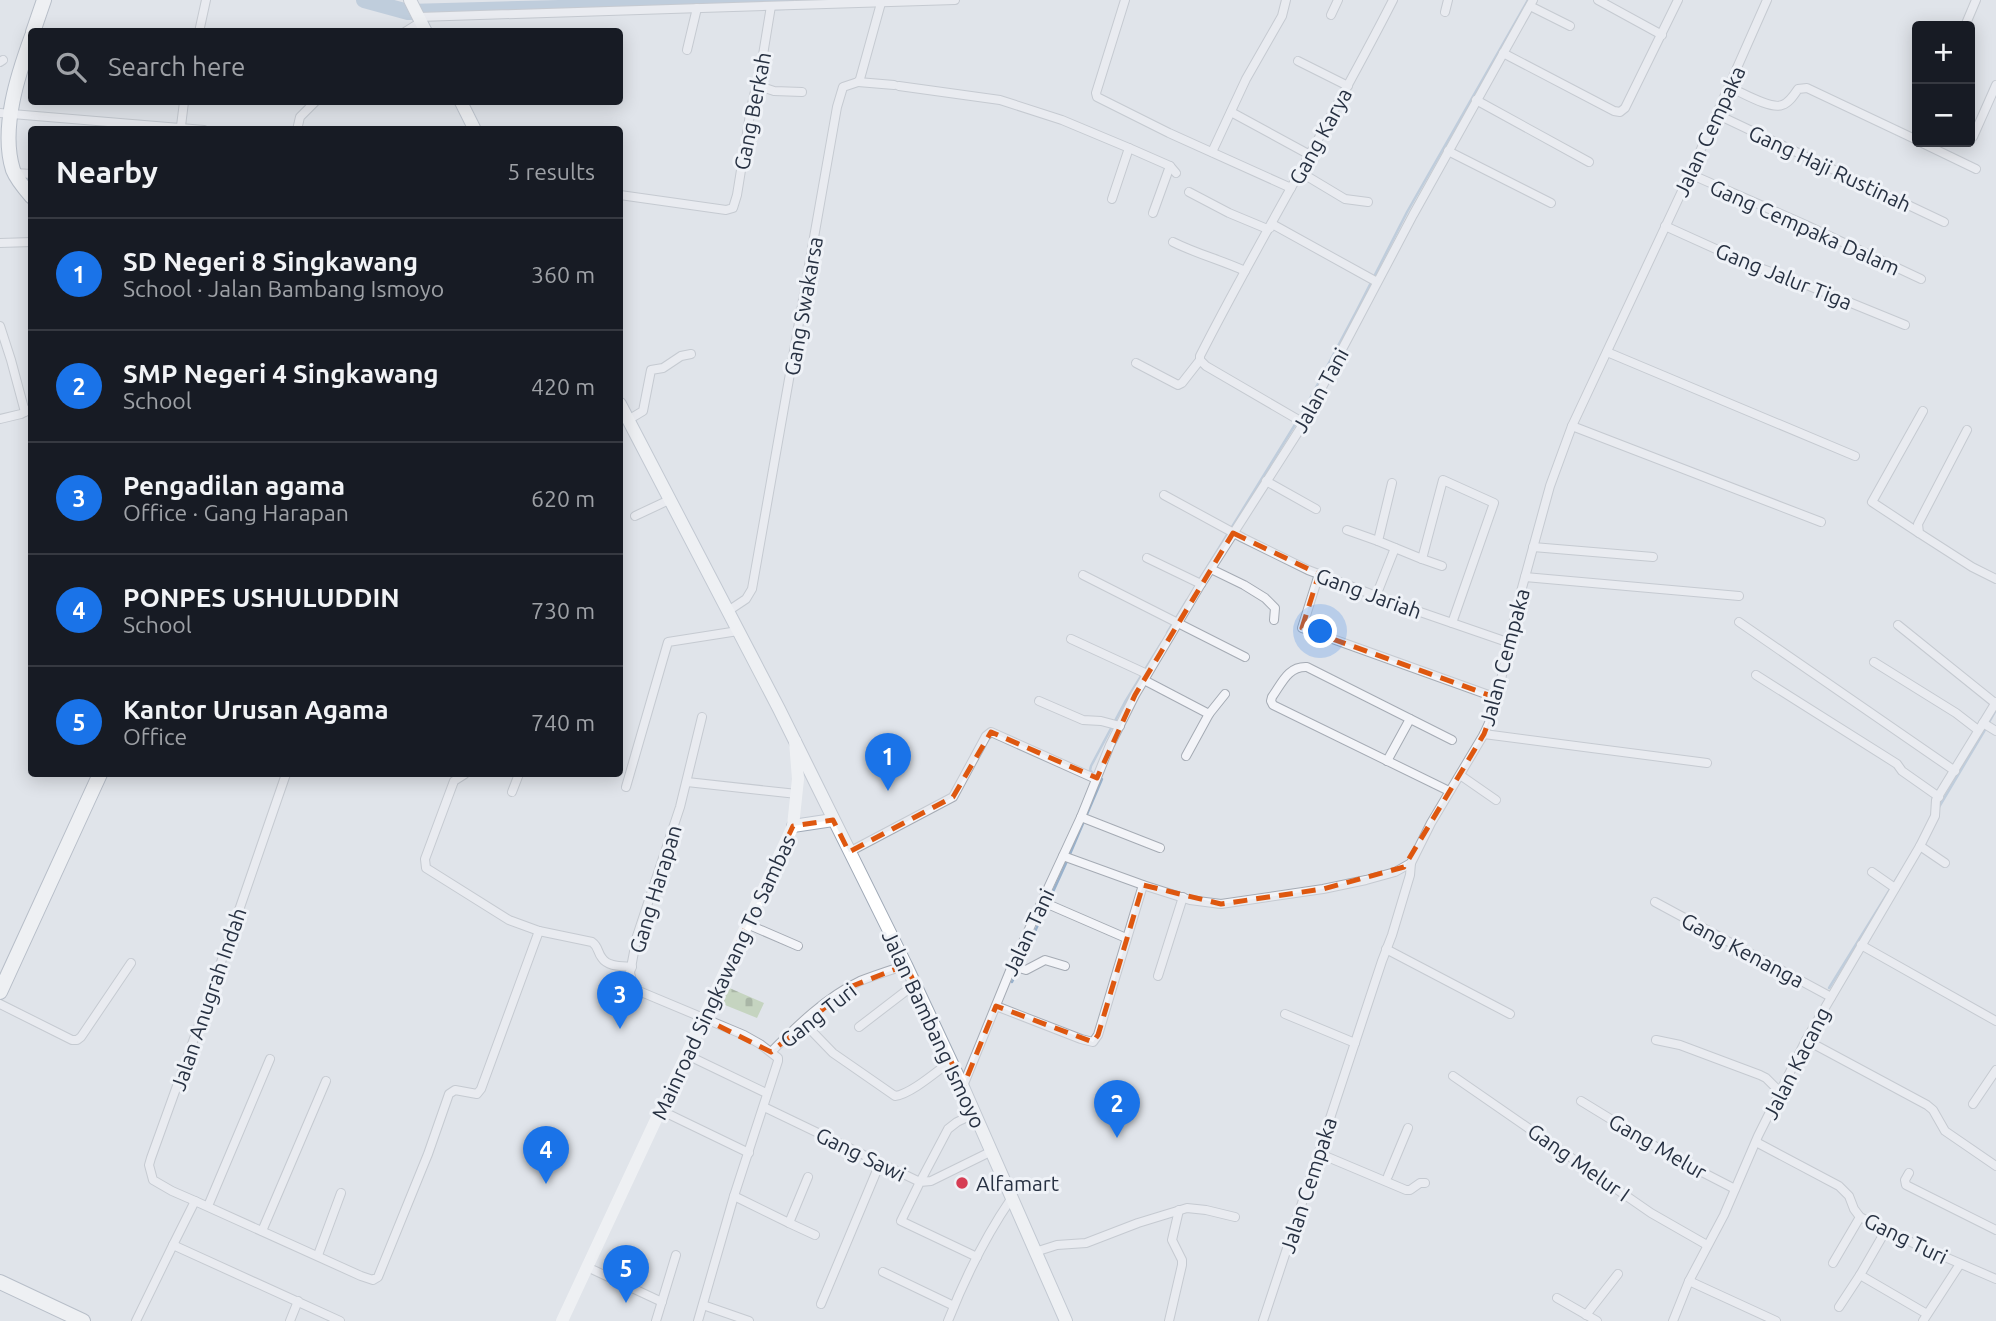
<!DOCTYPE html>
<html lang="en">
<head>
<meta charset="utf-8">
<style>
  body { margin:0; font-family:Ubuntu,sans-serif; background:#242831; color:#f1f3f6 }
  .controls { position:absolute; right:21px; top:21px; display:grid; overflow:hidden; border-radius:7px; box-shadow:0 4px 18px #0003 }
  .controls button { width:63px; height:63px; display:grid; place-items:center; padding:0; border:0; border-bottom:2px solid #363941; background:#171b24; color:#f1f3f6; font:35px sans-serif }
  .you { position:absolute; left:1321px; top:632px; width:24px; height:24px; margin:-18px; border:5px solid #fff; border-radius:50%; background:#1a73e8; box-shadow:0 0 0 10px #1a73e833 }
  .badge { display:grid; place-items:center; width:46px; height:46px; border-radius:50%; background:#1a73e8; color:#fff; font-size:23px; font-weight:700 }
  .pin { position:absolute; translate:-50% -58px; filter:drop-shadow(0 2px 4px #0008) }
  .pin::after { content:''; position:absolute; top:37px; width:24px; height:21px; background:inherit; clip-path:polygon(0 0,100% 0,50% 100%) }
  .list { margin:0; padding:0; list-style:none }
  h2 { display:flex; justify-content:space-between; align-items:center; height:91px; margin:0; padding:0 28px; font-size:30px }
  h2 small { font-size:23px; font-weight:400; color:#9ea1a6 }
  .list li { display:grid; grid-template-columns:46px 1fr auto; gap:21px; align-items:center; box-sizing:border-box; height:112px; padding:0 28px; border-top:2px solid #363941 }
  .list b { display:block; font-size:26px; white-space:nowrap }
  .list p { margin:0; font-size:23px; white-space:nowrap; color:#9ea1a6 }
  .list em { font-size:23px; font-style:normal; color:#9ea1a6 }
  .icon { flex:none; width:38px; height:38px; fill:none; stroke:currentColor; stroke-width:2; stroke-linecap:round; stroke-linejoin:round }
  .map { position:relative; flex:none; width:1996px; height:1321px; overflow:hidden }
  .search { position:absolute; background:#171b24; box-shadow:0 4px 18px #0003; left:28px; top:28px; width:595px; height:77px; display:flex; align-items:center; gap:18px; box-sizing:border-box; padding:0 24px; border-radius:7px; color:#9ea1a6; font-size:26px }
  .panel { position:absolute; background:#171b24; box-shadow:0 4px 18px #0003; left:28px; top:126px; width:595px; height:651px; border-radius:7px }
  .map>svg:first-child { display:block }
  .cemetery { fill:url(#cemetery-stones) }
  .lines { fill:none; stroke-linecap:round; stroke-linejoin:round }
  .stream { stroke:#98b1cc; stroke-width:2.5 }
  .river { stroke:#98b1cc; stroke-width:16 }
  .street-casing { stroke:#a5abb4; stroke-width:10 }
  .primary-casing { stroke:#9ea8b6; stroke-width:14 }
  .highway-casing { stroke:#8691a1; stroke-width:16 }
  .street { stroke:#f3f4f8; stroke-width:8 }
  .secondary { stroke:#fff; stroke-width:12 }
  .primary { stroke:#fff; stroke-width:12 }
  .highway { stroke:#fff; stroke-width:14 }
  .marked { fill:none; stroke:#de570f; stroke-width:5; stroke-dasharray:14 9; stroke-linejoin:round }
  .poi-dot { fill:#d63d54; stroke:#eff2f7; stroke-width:2.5 }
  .labels { text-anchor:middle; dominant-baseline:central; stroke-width:6; stroke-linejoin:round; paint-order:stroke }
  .street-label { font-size:21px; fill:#273142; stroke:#eff2f7 }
  .poi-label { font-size:21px; fill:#273142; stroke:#eff2f7; text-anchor:start }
</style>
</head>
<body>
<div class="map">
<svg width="1996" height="1321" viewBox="0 0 1996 1321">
  <defs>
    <pattern id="cemetery-stones" width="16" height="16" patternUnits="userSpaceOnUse" patternTransform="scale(1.75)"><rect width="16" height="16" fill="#c5d4c0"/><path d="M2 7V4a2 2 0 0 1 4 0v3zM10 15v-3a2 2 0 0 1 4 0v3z" fill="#a9b6a6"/></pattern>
  </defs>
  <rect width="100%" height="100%" fill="#e0e4ea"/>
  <polygon class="cemetery" points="727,987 764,1003 757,1018 720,1003"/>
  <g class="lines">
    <g class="stream">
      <polyline points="1198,582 1304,410 1357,310 1407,212 1528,0"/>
      <polyline points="1167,633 1187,600"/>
      <polyline points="1989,722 1996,710"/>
      <polyline points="1094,775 1090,770 1091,766 1125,702 1162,642"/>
      <polyline points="1939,807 1986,728"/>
      <polyline points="1070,854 1102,779 1100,778"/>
      <polyline points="1012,982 1067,861"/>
      <polyline points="1829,988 1902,870"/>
    </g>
    <polyline class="river" points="364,0 408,12 786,2"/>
    <g class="street-casing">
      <g id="street">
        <polyline points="1125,0 1096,93 1097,97 1169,133 1291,188"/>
        <polyline points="1598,0 1662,35"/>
        <polyline points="1530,6 1570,26"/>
        <polyline points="1445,12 1448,0"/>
        <polyline points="1331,15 1338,0"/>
        <polyline points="419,17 955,0"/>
        <polyline points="1965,26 1976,0"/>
        <polyline points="199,32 206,0"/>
        <polyline points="405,32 421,22"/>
        <polyline points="687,50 697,8"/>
        <polyline points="1503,53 1614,111 1620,112 1625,108 1678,0"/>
        <polyline points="1298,61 1348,86"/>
        <polyline points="0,62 3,60"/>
        <polyline points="858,82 894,85"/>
        <polyline points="756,85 774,91 802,92"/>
        <polyline points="899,86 1000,100 1062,120 1129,148 1170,166 1176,173"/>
        <path d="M1729 87C1741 92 1771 110 1782 105 1789 103 1794 95 1798 89L1807 88 1917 140"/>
        <polyline points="1476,100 1589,162"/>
        <polyline points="1231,112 1310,155"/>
        <polyline points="0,113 204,130"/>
        <polyline points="1716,114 1944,222"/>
        <polyline points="181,126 184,102"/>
        <polyline points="297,130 300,117 315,102"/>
        <polyline points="1973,137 1996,85"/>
        <polyline points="1920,142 1976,169"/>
        <polyline points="1448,151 1551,203"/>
        <polyline points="1212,152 1246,79 1282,16 1286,0"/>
        <polyline points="1300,172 1345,199 1368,202"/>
        <polyline points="14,173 32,174"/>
        <polyline points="1690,174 1806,225 1921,279"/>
        <polyline points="1189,192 1229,213 1265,228 1270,228"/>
        <polyline points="620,195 726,210 733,208 737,195 751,108 761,67 771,6"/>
        <polyline points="1112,199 1129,148"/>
        <polyline points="1153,213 1170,166"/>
        <polyline points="1272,224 1377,282"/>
        <polyline points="1665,226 1749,264 1807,285 1905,325"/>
        <path d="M1173 242C1197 254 1221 260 1245 271"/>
        <polyline points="0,243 32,242"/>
        <polyline points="0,326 11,360 25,412"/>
        <polyline points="1607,352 1855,456"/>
        <polyline points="1136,363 1178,385 1182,383 1200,360"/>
        <polyline points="0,419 21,414 32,408"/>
        <polyline points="628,420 643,411 651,370 663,368 681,356 691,354"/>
        <path d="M1301 425 1297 419 1206 366 1200 360V356C1261 236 1332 120 1393 0"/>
        <polyline points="1572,426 1821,522"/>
        <polyline points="1967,430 1918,524 1919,533 1972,567 1996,579"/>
        <polyline points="1266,481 1316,509"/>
        <polyline points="1392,483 1378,541 1422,559"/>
        <polyline points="1164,495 1243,538 1308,570 1397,604 1510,643"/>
        <polyline points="635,516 669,500"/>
        <polyline points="1347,530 1378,541"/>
        <polyline points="1919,533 1872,502 1923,411"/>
        <polyline points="1533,547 1653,557"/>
        <polyline points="1147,558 1201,584"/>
        <polyline points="1442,566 1422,559 1443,480 1494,503 1452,623"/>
        <polyline points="1211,569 1244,585 1265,598 1275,608 1274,620"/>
        <polyline points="1319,574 1302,628 1497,698"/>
        <polyline points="1083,575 1245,657"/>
        <polyline points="1525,577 1739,596"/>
        <polyline points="1376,596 1395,548"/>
        <polyline points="728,611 746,599 752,589 837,107 843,87 858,82 860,79 881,3"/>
        <polyline points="1739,622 1955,771"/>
        <polyline points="1898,625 1995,703"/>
        <polyline points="1071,639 1147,674"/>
        <polyline points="1874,662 1956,713 1978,730"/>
        <polyline points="1756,675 1897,764 1902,771 1939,797"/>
        <polyline points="1144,680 1209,714 1225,694"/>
        <polyline points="1039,701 1083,720 1101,721 1120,726"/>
        <polyline points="1983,723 1996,731"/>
        <polyline points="1484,734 1707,763"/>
        <polyline points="1186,756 1209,714"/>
        <polyline points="1387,761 1410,719"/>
        <path d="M465 774 454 781 425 859 426 868 509 920 539 931 592 942C599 947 597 952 602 958 608 967 622 966 632 967"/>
        <polyline points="1460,775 1496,800"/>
        <polyline points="687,782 797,794"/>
        <polyline points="626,787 668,642 738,631"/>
        <path d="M1449 791 1273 705 1271 701 1272 697C1282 683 1288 666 1307 667L1452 740"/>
        <polyline points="512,792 519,774"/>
        <polyline points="1081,817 1160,848"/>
        <polyline points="1920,846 1945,863"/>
        <polyline points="849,852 953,797 986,736 991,732 1096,779"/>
        <polyline points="1063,856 1143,885 1190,900 1221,904 1323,889 1366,880 1395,872 1411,863"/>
        <polyline points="1872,872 1895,888"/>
        <polyline points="1043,902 1126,938"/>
        <polyline points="1655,902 1831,997"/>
        <polyline points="747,924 798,946"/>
        <polyline points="1861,945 1996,1021"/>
        <polyline points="1386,949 1510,1014"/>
        <polyline points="1012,966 1026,970 1045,960 1065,966"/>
        <polyline points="1158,976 1183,897"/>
        <polyline points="0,1004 72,1040 77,1040 81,1037 131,963"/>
        <polyline points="996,1006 1081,1039 1093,1042 1098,1035 1143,885"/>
        <polyline points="1285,1014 1355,1043"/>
        <path d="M803 1022 833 1053 895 1096C911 1094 937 1071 951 1061"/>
        <polyline points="859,1027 915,984"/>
        <polyline points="1656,1040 1680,1045 1760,1075 1766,1078 1781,1093"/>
        <polyline points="1806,1040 1927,1105 1933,1110 1945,1131 1996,1166"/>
        <path d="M771 1052C797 1026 826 997 860 981 875 975 891 970 906 965"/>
        <polyline points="687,1055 764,1092"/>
        <polyline points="1453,1076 1651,1213 1707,1245"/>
        <polyline points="963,1086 1012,966 1081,817 1110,745 1135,695 1201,584 1300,429 1413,215 1533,0"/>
        <polyline points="1581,1101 1671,1156 1735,1189"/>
        <polyline points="1973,1104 1996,1070"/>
        <polyline points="764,1107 920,1182 948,1129 957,1122 974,1114"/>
        <polyline points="660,1110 749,1153"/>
        <polyline points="1756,1142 1839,1186 1849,1196 1854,1209 1860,1217 1915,1244 1996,1279"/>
        <polyline points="1318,1153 1406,1190 1410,1190 1420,1183 1425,1183"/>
        <polyline points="1909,1173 1905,1180 1906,1185 1996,1230"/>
        <polyline points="1388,1176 1408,1128"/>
        <polyline points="734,1196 789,1223 808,1177"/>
        <polyline points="195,1201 172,1191 153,1180 149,1165 151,1158 209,997 286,774"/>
        <polyline points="208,1206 270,1059"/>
        <polyline points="789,1223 815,1235"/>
        <polyline points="1886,1230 1860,1275 1927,1314"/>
        <polyline points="262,1231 326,1081"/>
        <polyline points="173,1245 195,1201 361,1276 373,1280 378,1277 428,1154 449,1094 455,1090 477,1094 481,1089 539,931"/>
        <polyline points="1035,1252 1057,1245 1086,1243 1138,1223 1187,1208 1206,1210 1235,1217"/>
        <polyline points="318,1255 341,1193"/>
        <polyline points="977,1257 901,1221 920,1182 931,1181 990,1152"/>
        <polyline points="1833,1263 1860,1217"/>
        <polyline points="587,1267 662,1302"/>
        <polyline points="883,1272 954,1306"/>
        <polyline points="1689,1281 1776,1321"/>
        <polyline points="1557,1298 1597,1321"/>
        <polyline points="821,1304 880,1163"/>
        <polyline points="703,1305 749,1321"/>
        <polyline points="1839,1307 1860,1275"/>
        <polyline points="1586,1315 1618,1274"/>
        <polyline points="136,1321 173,1245 340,1321"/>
        <polyline points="290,1321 298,1301"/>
        <polyline points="656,1321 676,1255"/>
        <polyline points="698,1321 734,1196 778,1061 778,1058 760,1044 744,1035 634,989 630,973 637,936 680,807 702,717"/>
        <path d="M948 1321C965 1278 985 1237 1011 1199"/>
        <polyline points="1169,1321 1182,1265 1182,1260 1172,1240 1179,1210"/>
        <polyline points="1263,1321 1382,961 1392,935 1410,875 1411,863 1431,823 1484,734 1494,712 1517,606 1550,486 1572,426 1690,174 1767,0"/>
        <polyline points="1673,1321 1689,1281 1724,1215 1758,1136 1806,1040 1920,846 1935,816 1936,800 1996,702"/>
        <polyline points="1923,1321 1960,1264"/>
      </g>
    </g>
    <g class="primary-casing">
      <g id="primary">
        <polyline points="410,0 426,32"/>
        <polyline points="461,102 475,130"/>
        <polyline points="620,404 779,709 906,965 963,1087 1066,1321"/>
        <polyline points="793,826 833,820"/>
      </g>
    </g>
    <g class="highway-casing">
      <g id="highway">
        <polyline points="33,32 44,0"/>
        <path d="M32 36C18 74 0 129 13 170 17 180 25 189 32 197"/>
        <polyline points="0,992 100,774"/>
        <polyline points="0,1282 83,1321"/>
      </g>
    </g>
    <use href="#street" class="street"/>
    <polyline class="secondary" points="562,1321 793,826 798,779 795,741"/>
    <use href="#primary" class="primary"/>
    <use href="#highway" class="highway"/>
  </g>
  <path d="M0 0H1996V1321H0ZM1233 533 1319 574 1302 628 1497 698 1484 734 1404 867 1323 889 1221 904 1143 885 1098 1035 1093 1042 996 1006 963 1087 906 965 850 987 771 1052 703 1018 793 826 833 820 849 852 953 797 991 732 1097 778 1135 695Z" fill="#e0e4ea" fill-opacity=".55" fill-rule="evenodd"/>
  <path class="marked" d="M1233 533 1319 574 1302 628 1497 698 1484 734 1404 867 1323 889 1221 904 1143 885 1098 1035 1093 1042 996 1006 963 1087 906 965 850 987 771 1052 703 1018 793 826 833 820 849 852 953 797 991 732 1097 778 1135 695Z"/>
  <circle class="poi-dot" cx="962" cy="1183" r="7"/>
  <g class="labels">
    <g class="street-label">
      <text transform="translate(752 111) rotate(-79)">Gang Berkah</text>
      <text transform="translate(1709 131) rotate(-65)">Jalan Cempaka</text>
      <text transform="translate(1320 136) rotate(-61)">Gang Karya</text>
      <text transform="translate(1830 168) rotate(25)">Gang Haji Rustinah</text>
      <text transform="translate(1805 227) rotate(24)">Gang Cempaka Dalam</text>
      <text transform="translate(1784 276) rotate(22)">Gang Jalur Tiga</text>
      <text transform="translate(803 306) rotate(-80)">Gang Swakarsa</text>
      <text transform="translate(1320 390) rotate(-61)">Jalan Tani</text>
      <text transform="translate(1369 593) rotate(20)">Gang Jariah</text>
      <text transform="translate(1504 657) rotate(-75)">Jalan Cempaka</text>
      <text transform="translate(655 889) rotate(-73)">Gang Harapan</text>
      <text transform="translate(1028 932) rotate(-65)">Jalan Tani</text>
      <text transform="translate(1743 950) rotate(28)">Gang Kenanga</text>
      <text transform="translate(723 977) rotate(-65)">Mainroad Singkawang To Sambas</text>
      <text transform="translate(208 999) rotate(-71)">Jalan Anugrah Indah</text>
      <text transform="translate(818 1015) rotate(-38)">Gang Turi</text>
      <text transform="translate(934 1029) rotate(65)">Jalan Bambang Ismoyo</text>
      <text transform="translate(1796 1063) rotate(-63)">Jalan Kacang</text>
      <text transform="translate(1658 1146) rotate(30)">Gang Melur</text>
      <text transform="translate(861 1154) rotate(26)">Gang Sawi</text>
      <text transform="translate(1579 1162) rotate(35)">Gang Melur I</text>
      <text transform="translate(1308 1185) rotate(-72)">Jalan Cempaka</text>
      <text transform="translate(1906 1238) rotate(26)">Gang Turi</text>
    </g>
    <g class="poi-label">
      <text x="976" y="1183">Alfamart</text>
    </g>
  </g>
</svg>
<div class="controls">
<button>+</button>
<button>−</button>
</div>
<div class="you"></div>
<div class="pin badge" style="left:888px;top:791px">1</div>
<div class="pin badge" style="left:1117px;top:1138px">2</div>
<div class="pin badge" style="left:620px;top:1029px">3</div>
<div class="pin badge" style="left:546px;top:1184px">4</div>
<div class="pin badge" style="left:626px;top:1303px">5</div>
<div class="search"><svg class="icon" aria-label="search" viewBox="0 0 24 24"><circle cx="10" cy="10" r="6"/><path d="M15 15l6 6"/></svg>Search here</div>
<section class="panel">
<h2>Nearby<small>5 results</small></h2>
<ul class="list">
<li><span class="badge">1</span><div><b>SD Negeri 8 Singkawang</b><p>School · Jalan Bambang Ismoyo</p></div><em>360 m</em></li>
<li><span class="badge">2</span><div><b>SMP Negeri 4 Singkawang</b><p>School</p></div><em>420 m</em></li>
<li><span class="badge">3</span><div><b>Pengadilan agama</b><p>Office · Gang Harapan</p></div><em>620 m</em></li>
<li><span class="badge">4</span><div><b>PONPES USHULUDDIN</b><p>School</p></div><em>730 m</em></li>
<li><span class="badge">5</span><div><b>Kantor Urusan Agama</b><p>Office</p></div><em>740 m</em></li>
</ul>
</section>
</div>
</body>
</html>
